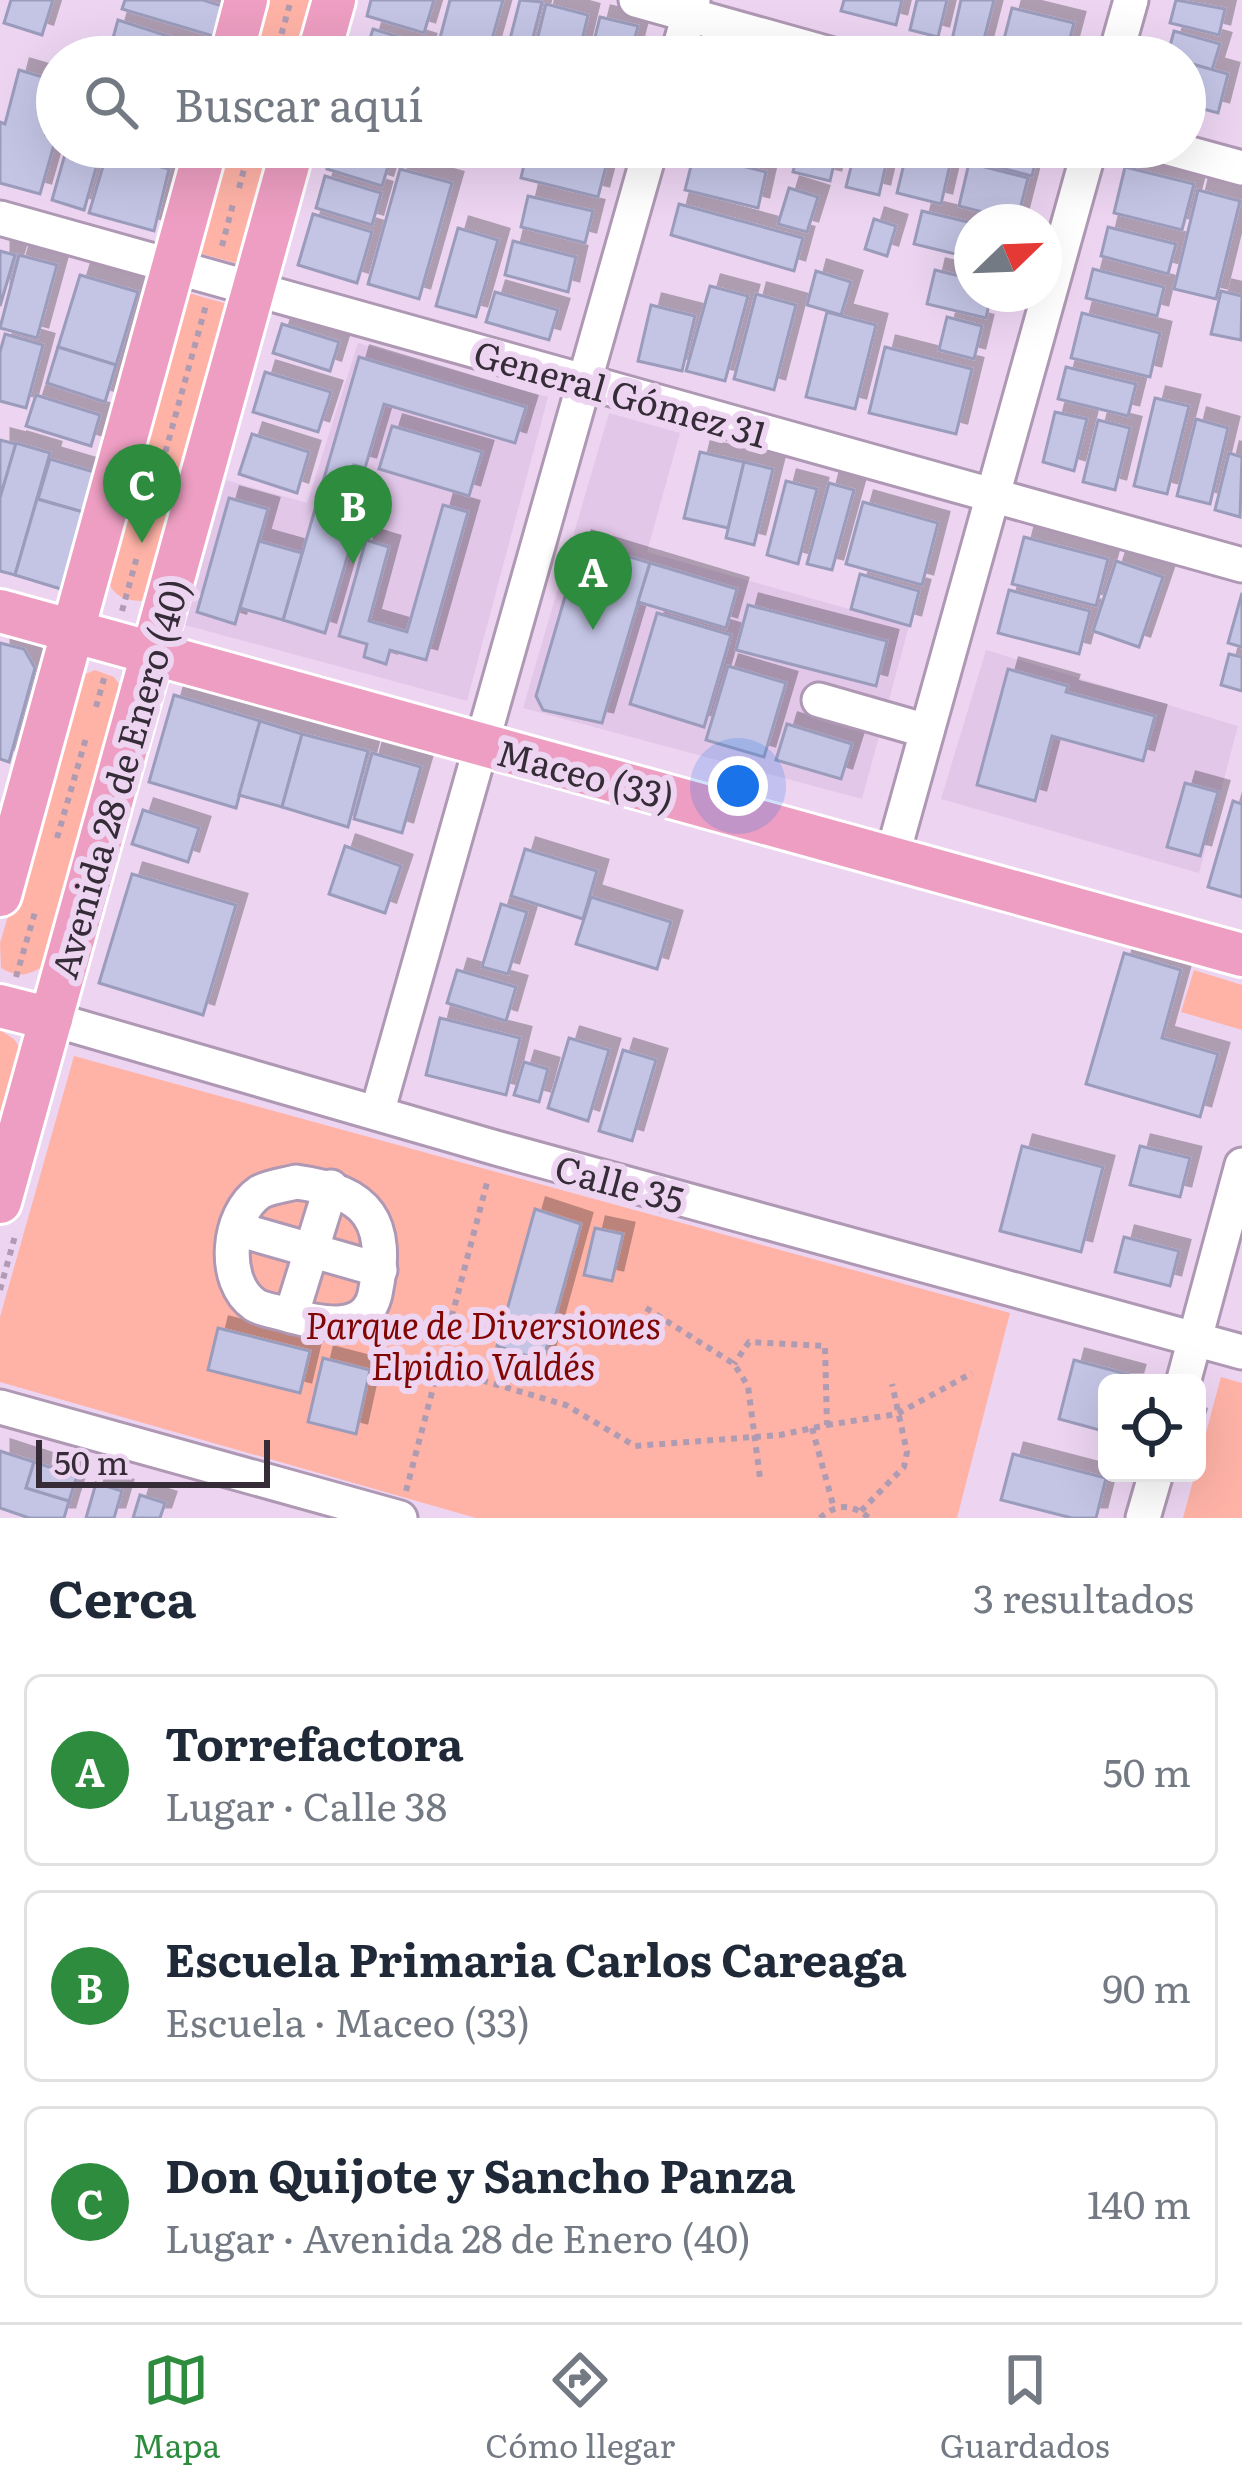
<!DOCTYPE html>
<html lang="es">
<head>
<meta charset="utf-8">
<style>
  body { margin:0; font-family:Literata,serif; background:#f2f2f3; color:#1f2937 }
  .controls { position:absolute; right:36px; bottom:36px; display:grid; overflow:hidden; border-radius:18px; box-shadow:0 12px 48px #0002 }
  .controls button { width:108px; height:108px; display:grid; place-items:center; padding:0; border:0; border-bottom:3px solid #e0e1e3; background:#fff; color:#1f2937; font:60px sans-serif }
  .compass { position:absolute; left:954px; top:204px; width:108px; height:108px; border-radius:50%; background:#fff; box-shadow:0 12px 48px #0002; rotate:67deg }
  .scale { position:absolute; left:36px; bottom:30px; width:234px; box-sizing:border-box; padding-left:12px; border:6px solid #352c37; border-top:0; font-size:33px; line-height:42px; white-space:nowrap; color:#352c37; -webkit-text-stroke:9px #edd5f2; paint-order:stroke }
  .you { position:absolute; left:738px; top:786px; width:42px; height:42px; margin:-30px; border:9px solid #fff; border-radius:50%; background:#1a73e8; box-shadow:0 0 0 18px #1a73e833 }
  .badge { display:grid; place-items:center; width:78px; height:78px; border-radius:50%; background:#2e8c3e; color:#fff; font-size:39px; font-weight:700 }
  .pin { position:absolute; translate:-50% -99px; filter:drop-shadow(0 3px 6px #0008) }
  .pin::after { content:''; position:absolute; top:63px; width:42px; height:36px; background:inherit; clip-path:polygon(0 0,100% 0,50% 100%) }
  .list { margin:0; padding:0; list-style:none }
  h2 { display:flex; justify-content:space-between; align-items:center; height:156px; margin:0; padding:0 48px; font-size:51px }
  h2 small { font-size:39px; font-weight:400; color:#747a83 }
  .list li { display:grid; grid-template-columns:78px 1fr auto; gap:36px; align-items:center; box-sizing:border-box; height:192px; margin:0 24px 24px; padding:0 24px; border:3px solid #e0e1e3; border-radius:18px }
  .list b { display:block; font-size:45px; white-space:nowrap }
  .list p { margin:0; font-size:39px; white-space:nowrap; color:#747a83 }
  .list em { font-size:39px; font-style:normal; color:#747a83 }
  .icon { flex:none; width:66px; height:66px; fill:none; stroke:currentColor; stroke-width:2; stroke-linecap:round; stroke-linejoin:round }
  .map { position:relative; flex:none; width:1242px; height:1518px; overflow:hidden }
  .search { position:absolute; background:#fff; box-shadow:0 12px 48px #0002; left:36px; right:36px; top:36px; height:132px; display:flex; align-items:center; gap:30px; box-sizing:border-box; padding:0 42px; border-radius:66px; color:#747a83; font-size:45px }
  .sheet { height:804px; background:#fff }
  nav { display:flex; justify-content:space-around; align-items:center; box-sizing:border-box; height:168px; border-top:3px solid #e0e1e3; background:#fff; font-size:33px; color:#747a83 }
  nav a { display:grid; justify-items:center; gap:6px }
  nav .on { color:#2e8c3e }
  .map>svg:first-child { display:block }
  .built { fill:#e2c7e9 }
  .green { fill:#ffb3a7 }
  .building { fill:#c4c4e5; stroke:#9b9bbb; stroke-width:3; filter:url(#shadow) }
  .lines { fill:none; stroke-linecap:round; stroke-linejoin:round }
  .minor-casing { stroke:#ae98b3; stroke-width:39 }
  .major-casing { stroke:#fff; stroke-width:48 }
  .path { stroke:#af9cb3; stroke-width:6; stroke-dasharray:6 6; stroke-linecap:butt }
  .minor { stroke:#fff; stroke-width:33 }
  .major { stroke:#ed9ec2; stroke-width:42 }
  .labels { text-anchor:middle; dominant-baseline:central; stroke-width:12; stroke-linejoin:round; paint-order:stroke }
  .street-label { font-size:36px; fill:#352c37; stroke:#edd5f2 }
  .park-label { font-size:36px; font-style:italic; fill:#810603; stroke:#edd5f2 }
</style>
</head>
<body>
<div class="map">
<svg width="1242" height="1518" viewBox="0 0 1242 1518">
  <defs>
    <filter id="shadow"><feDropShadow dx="11" dy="-11" stdDeviation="0" flood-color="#0004"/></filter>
  </defs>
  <rect width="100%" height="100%" fill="#edd5f2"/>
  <g class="built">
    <polygon points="358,343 548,397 467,701 185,625 226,480 307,503"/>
    <polygon points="609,413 680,433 647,552 909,626 862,799 523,708"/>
    <polygon points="986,650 1238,726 1199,873 941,799"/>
  </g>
  <g class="green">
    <polygon points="264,0 312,0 296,57 249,57"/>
    <polygon points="224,147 271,147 239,264 195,252"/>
    <path d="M185 292 231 305 152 593 141 601C122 600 115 596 106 579Z"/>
    <path d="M95 670 114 677 124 691 44 966C26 976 19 978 1 968L0 943 78 677Z"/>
    <polygon points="1194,970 1242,985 1242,1030 1181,1012"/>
    <polygon points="0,1030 14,1039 22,1051 0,1133"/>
    <polygon points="74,1056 1010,1313 957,1518 476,1518 0,1382 0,1317"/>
    <polygon points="1221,1377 1242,1383 1242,1518 1183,1518"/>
  </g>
  <g class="building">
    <polygon points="11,0 53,0 42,35 4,23"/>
    <polygon points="125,0 203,0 222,6 213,36 122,9"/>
    <polygon points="371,0 434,0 424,33 367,16"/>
    <polygon points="450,0 503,0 487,57 435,57"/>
    <polygon points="520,0 542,2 528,57 506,55"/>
    <polygon points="844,0 902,0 896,25 841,11"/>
    <polygon points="917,0 947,0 938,37 910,30"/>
    <polygon points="961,0 994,0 982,47 952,40"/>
    <polygon points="1176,0 1225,9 1219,35 1170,23"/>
    <polygon points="546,4 588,15 578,57 533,57"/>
    <polygon points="1012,8 1074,23 1065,57 1024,57 1001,51"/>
    <polygon points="600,17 638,26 630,57 590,57"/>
    <polygon points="118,20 208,49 205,57 108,56"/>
    <polygon points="373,29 425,45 422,57 364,57"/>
    <polygon points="1174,31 1220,44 1212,70 1185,62 1185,57 1167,57"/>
    <polygon points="1185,62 1228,74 1218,113 1185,104"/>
    <polygon points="19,70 57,81 46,135 56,138 40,194 0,183 0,122 5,124"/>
    <polygon points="67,147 102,147 84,210 52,200"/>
    <polygon points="110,147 176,147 171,166"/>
    <polygon points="334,147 394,147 382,186 327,169"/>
    <polygon points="528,147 606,166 598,197 521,178"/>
    <polygon points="745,147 785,147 782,158"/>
    <polygon points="799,147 838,147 830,181 793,172"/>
    <polygon points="856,147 890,147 879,195 846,187"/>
    <polygon points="908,147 954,147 941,204 897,193"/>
    <polygon points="970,147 1039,147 1032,176 967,159"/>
    <polygon points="107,153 169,169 154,231 89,213"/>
    <polygon points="694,154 766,172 758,208 685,190"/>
    <polygon points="969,163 1028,178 1017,221 959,206"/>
    <polygon points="1125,167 1194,184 1182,230 1114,213"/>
    <polygon points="400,169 452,183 419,299 368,284"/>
    <polygon points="325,176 381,193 372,225 316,208"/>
    <polygon points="789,188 818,197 807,232 778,224"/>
    <polygon points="1198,190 1240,201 1216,299 1174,289"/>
    <polygon points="528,196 593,211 585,243 521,227"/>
    <polygon points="679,204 803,238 794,271 671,235"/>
    <polygon points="922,211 972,223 972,258 914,244"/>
    <polygon points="313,214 372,232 357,283 298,265"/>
    <polygon points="874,219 896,226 887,256 865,249"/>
    <polygon points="1108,227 1176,244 1168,274 1101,256"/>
    <polygon points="458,228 498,240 476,317 436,306"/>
    <polygon points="513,241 576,257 568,292 505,275"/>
    <polygon points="0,251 15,255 0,306"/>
    <polygon points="19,255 57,265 37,338 0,328"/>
    <polygon points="1093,269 1164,287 1157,316 1086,298"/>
    <polygon points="935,270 972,279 972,294 991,294 986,318 927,304"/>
    <polygon points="816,271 851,282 841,315 807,305"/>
    <polygon points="80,275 138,292 116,365 58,347"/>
    <polygon points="710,286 748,296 725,381 686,371"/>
    <polygon points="1221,291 1242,296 1241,340 1211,334"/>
    <polygon points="495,292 558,310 549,340 486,322"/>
    <polygon points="756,294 796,305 774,390 734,379"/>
    <polygon points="651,305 695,316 682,371 638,361"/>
    <polygon points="827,312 876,325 855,409 806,397"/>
    <polygon points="1082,313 1160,333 1150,377 1071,358"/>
    <polygon points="947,317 982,326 974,359 939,350"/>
    <polygon points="282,324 339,342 330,371 273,353"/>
    <polygon points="5,334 43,345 26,408 0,401 0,352"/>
    <polygon points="58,347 116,365 105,402 47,383"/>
    <polygon points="885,347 972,369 956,434 869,413"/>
    <polygon points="359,357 526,407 515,443 384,404 365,468 354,465 342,505 361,510 325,633 283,620"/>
    <polygon points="1066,367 1136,384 1128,416 1058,399"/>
    <polygon points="265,372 331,392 318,432 253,412"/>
    <polygon points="36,395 100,415 91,446 26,426"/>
    <polygon points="1155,398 1189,406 1167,494 1134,486"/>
    <polygon points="1055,412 1087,419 1074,471 1043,462"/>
    <polygon points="1196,419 1228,428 1210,504 1177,496"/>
    <polygon points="1098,420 1130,428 1115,490 1083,482"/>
    <polygon points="392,426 482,452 469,496 379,469"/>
    <polygon points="252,434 309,452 297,493 239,474"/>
    <polygon points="0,440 16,444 0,498"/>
    <polygon points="16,443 50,453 15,575 0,571 0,498"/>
    <polygon points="700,452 744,462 728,528 684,518"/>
    <polygon points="1229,453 1242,457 1240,517 1215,510"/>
    <polygon points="50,459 94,472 83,512 38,499"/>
    <polygon points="744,462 773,469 754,545 726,538"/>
    <polygon points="786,481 817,489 798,564 767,555"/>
    <polygon points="829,483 854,490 832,570 807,564"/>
    <polygon points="229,498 268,509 235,624 197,612"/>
    <polygon points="37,499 83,512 61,589 15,575"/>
    <polygon points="863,502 938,523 922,585 846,564"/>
    <polygon points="443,505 468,512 426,660 390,650 386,664 364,657 367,644 339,636 366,540 389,547 369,621 407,632"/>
    <polygon points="1024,537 1108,559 1096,606 1012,584"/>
    <polygon points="259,541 302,553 283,620 240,608"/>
    <polygon points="581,542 650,563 602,723 543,710 536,696"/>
    <polygon points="1116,561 1163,577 1139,647 1093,631"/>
    <polygon points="650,563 737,589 726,628 638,602"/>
    <polygon points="860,574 919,591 910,626 851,609"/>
    <polygon points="1009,590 1090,611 1079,654 998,633"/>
    <polygon points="1242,593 1242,647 1228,643"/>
    <polygon points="748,605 887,641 876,686 736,650"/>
    <polygon points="657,613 731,635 704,727 630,704"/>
    <polygon points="0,643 24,649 35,668 9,762 0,759"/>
    <polygon points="1229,654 1242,657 1242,691 1221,685"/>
    <polygon points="728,666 786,683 764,757 706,740"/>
    <polygon points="1008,669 1068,686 1066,692 1155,716 1143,761 1052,736 1035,801 977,785"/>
    <polygon points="174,695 260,721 236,808 149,782"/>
    <polygon points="260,721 302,734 282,807 239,795"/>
    <polygon points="787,724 852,744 841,779 776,760"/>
    <polygon points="302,734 368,751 348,827 282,807"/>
    <polygon points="372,753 421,767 402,833 354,819"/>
    <polygon points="1185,783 1218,792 1200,856 1167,847"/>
    <polygon points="1233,801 1242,804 1242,897 1208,887"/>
    <polygon points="143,810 199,828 188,862 132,844"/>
    <polygon points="345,846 401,866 385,913 329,894"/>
    <polygon points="525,849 597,871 583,919 511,896"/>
    <polygon points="132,874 236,905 203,1015 99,983"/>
    <polygon points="591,897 671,922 657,969 576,944"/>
    <polygon points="501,904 527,912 508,974 482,967"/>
    <polygon points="1124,953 1181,970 1162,1038 1218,1054 1200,1117 1086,1084"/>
    <polygon points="457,970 516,987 506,1021 447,1003"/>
    <polygon points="440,1018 520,1038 506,1095 426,1075"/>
    <polygon points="569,1038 609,1050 588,1121 548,1108"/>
    <polygon points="623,1050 656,1060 632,1141 599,1131"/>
    <polygon points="524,1062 548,1069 539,1102 514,1095"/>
    <polygon points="1022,1146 1103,1167 1081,1252 1000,1231"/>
    <polygon points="1140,1146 1190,1158 1180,1197 1130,1185"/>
    <polygon points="535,1209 581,1224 543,1361 497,1346"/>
    <polygon points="595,1228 623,1234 612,1281 584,1275"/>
    <polygon points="1124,1237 1179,1251 1170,1286 1115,1272"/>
    <polygon points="218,1328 310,1351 300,1393 208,1370"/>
    <polygon points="323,1358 370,1370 356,1434 308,1422"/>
    <polygon points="1074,1360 1134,1376 1132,1383 1107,1383 1107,1432 1059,1419"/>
    <polygon points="0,1451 34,1462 26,1488 69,1501 64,1518 29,1518 0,1508"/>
    <polygon points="1013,1454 1106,1478 1096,1518 1072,1518 1001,1500"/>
    <polygon points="34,1462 77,1476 69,1501 26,1488"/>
    <polygon points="96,1483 122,1491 114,1518 86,1518"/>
    <polygon points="140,1495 165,1503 160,1518 133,1518"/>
  </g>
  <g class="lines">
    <g class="minor-casing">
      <g id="minor">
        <polyline points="636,0 840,57"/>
        <polyline points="677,57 693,0"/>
        <polyline points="1115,57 1131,0"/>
        <polyline points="1165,147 1242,168"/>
        <polyline points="0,218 1242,565"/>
        <polyline points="819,700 927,731"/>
        <polyline points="892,857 1090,147"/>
        <polyline points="51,1019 496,1148 1242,1352"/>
        <polyline points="377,1113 651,147"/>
        <path d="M296 1182C369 1192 390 1221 375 1294 365 1338 311 1321 281 1313 273 1311 261 1309 255 1305 221 1282 227 1214 260 1192 269 1187 285 1185 296 1182Z"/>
        <polyline points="237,1229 380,1270"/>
        <polyline points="291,1316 331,1187"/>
        <polyline points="1183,1383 1242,1165"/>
        <polyline points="0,1407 400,1518"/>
        <polyline points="1143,1518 1156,1473"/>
      </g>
    </g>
    <g class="major-casing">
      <g id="major">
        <polyline points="231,57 246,0"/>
        <polyline points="318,57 334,0"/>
        <polyline points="0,611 1242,955"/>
        <polyline points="0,895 206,147"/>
        <polyline points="0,1006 51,1019"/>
        <polyline points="0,1202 293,147"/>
      </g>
    </g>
    <g class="path">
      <polyline points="275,57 291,0"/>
      <polyline points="239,188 250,147"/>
      <polyline points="222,246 233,204"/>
      <polyline points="143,533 206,305"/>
      <polyline points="122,611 138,553"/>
      <polyline points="96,707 105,675"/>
      <polyline points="57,838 86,738"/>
      <polyline points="16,977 36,909"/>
      <polyline points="0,1290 15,1236"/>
      <polyline points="646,1308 734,1364 748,1386 760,1478"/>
      <polyline points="436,1367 566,1405 635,1446 780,1435 827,1425 825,1346 749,1342 734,1364"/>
      <polyline points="827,1425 897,1414 972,1373"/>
      <polyline points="812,1428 834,1508"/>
      <polyline points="1197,1436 1206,1405"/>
      <polyline points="406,1491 488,1179"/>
      <polyline points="861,1511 904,1467 907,1452 892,1384"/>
      <path d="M820 1518C836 1503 853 1504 869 1518"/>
    </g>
    <use href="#minor" class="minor"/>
    <use href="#major" class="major"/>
  </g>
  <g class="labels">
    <g class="street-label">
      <text transform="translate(621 392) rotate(16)">General Gómez 31</text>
      <text transform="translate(586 773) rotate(15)">Maceo (33)</text>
      <text transform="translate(118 778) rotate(-74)">Avenida 28 de Enero (40)</text>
      <text transform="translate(620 1182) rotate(15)">Calle 35</text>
    </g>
    <g class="park-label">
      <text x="483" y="1323">Parque de Diversiones<tspan x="483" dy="41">Elpidio Valdés</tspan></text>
    </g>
  </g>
</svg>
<div class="controls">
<button><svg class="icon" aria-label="locate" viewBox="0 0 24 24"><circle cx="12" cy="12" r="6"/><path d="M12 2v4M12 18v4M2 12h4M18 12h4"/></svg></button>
</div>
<svg class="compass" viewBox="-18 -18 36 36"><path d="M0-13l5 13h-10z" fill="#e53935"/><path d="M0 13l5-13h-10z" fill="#747a83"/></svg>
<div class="scale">50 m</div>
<div class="you"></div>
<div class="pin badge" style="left:593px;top:630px">A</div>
<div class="pin badge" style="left:353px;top:564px">B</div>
<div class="pin badge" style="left:142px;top:543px">C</div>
<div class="search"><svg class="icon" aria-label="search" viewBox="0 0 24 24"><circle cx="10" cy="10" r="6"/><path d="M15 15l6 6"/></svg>Buscar aquí</div>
</div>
<section class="sheet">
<h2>Cerca<small>3 resultados</small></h2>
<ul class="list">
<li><span class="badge">A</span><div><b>Torrefactora</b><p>Lugar · Calle 38</p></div><em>50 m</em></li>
<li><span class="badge">B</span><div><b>Escuela Primaria Carlos Careaga</b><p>Escuela · Maceo (33)</p></div><em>90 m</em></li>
<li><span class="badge">C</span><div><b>Don Quijote y Sancho Panza</b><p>Lugar · Avenida 28 de Enero (40)</p></div><em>140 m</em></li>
</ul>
</section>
<nav>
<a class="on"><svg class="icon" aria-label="map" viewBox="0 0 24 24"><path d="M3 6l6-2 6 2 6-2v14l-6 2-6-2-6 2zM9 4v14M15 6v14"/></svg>Mapa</a>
<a><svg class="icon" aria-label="directions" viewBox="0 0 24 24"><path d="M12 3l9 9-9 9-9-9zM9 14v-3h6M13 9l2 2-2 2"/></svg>Cómo llegar</a>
<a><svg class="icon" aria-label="saved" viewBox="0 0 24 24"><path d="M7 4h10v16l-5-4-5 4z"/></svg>Guardados</a>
</nav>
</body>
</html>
